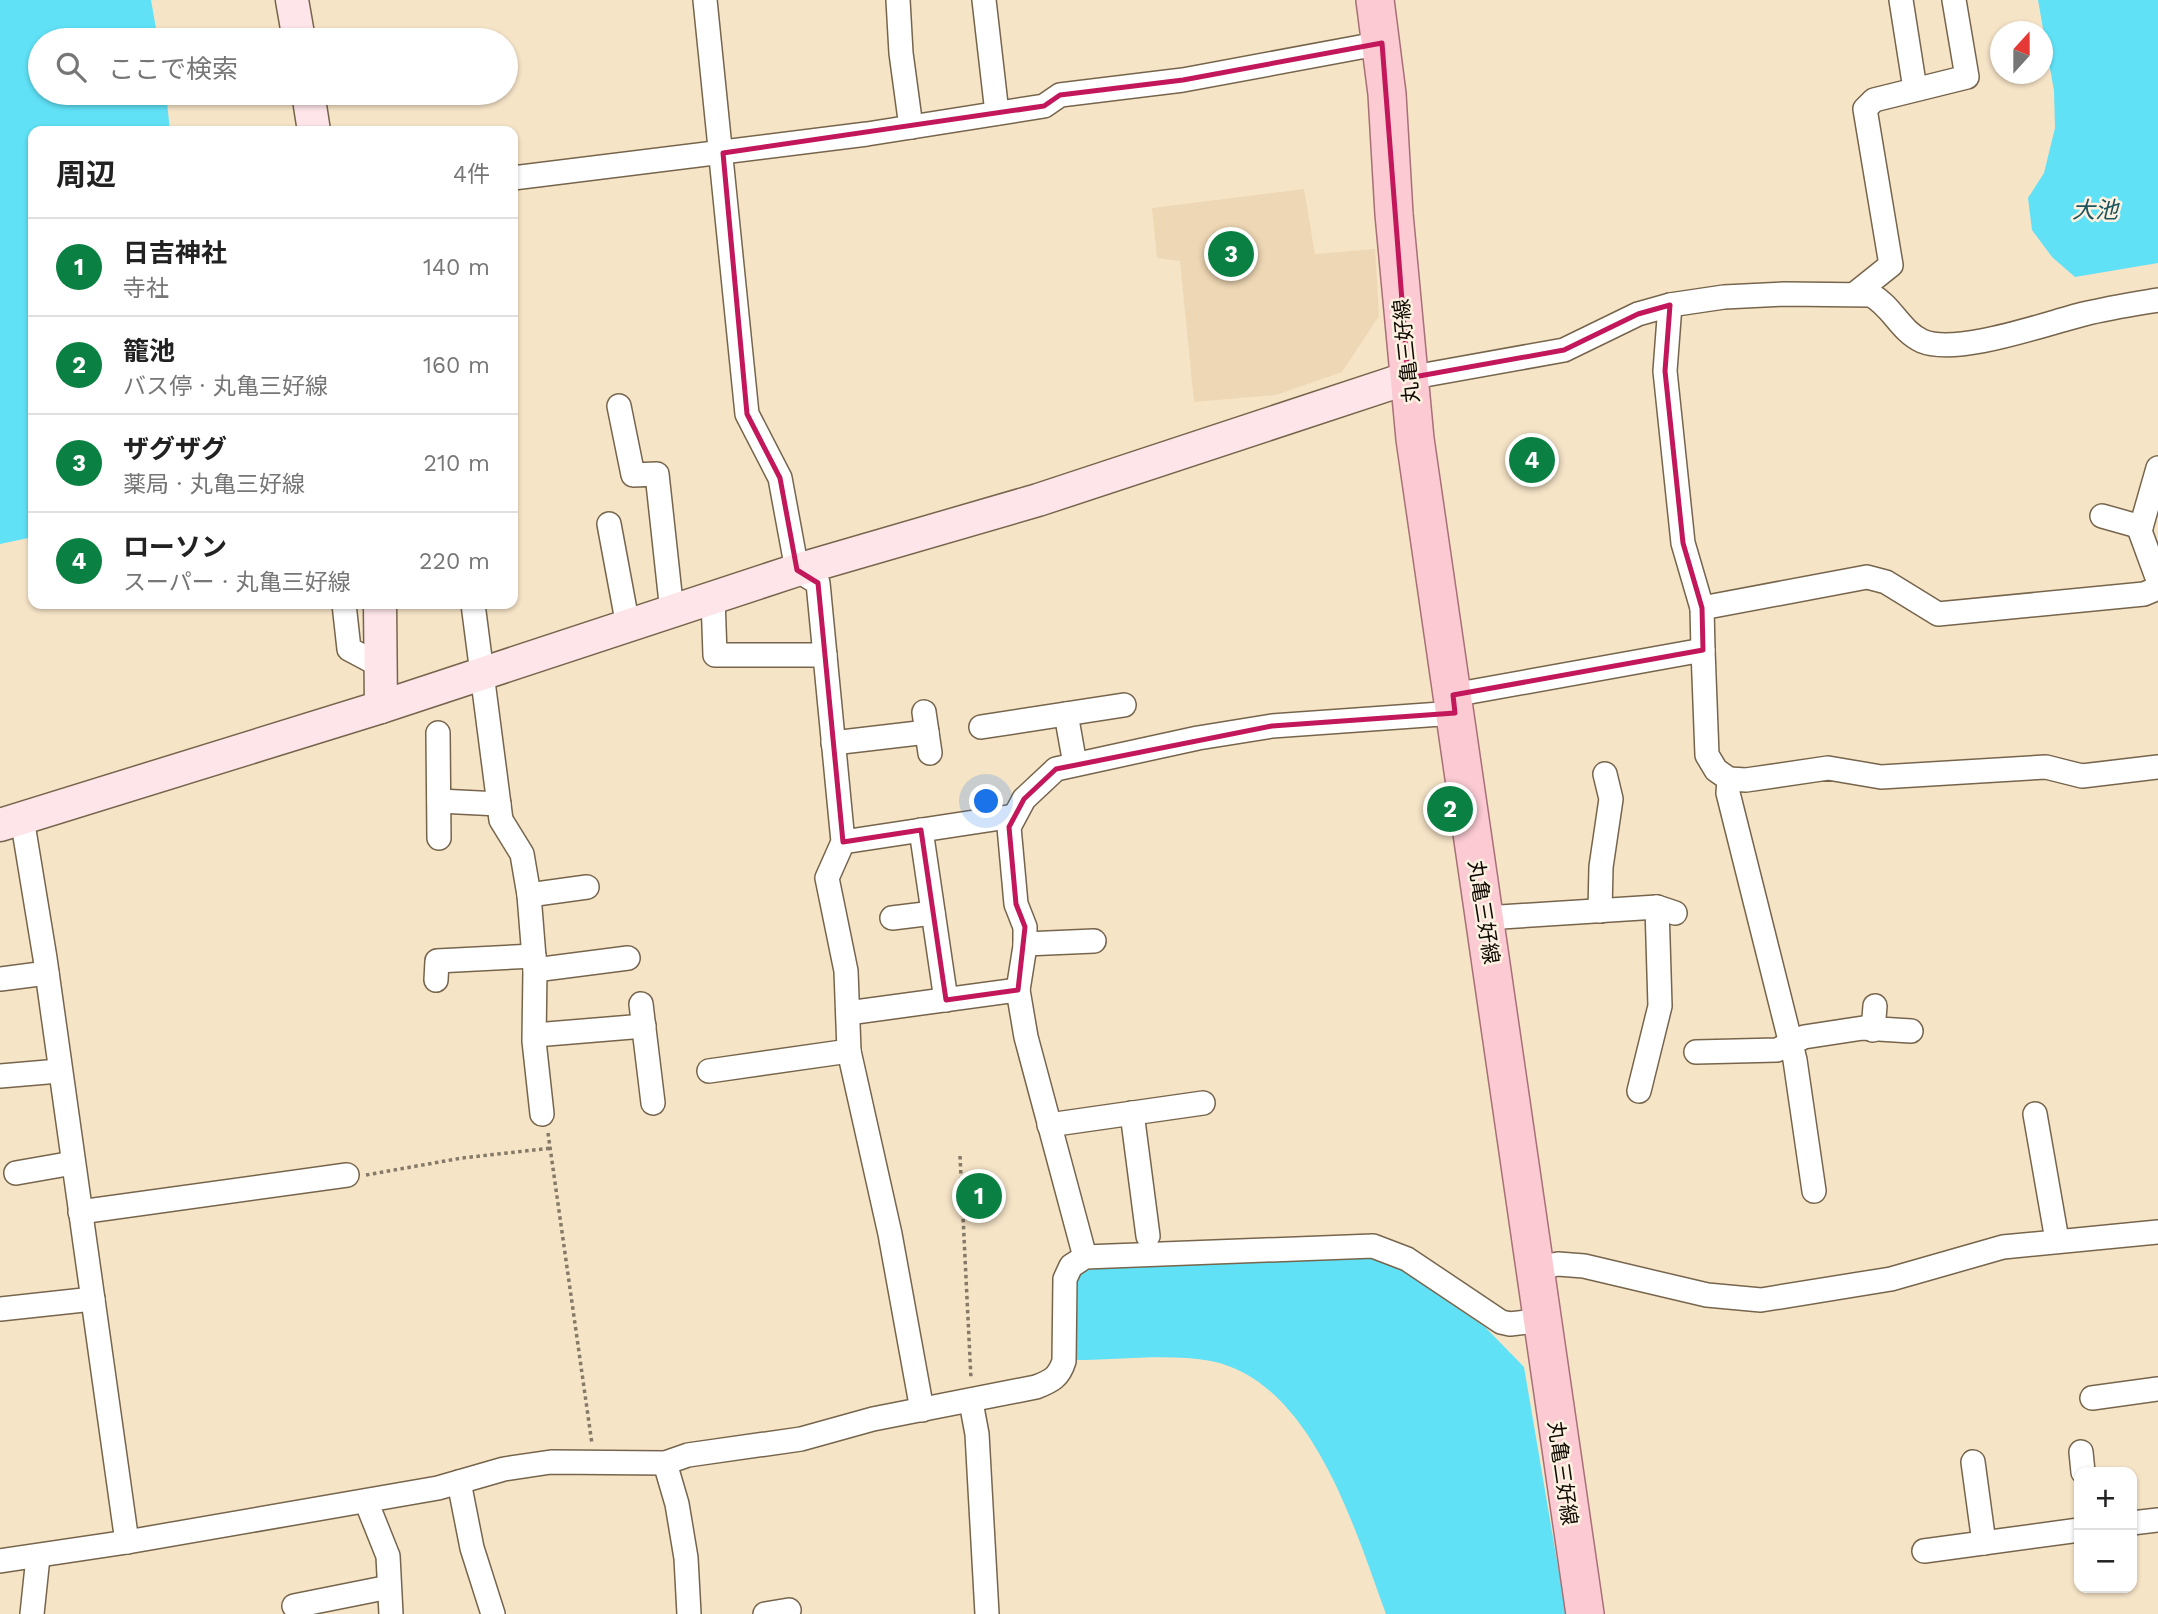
<!DOCTYPE html>
<html lang="ja">
<head>
<meta charset="utf-8">
<style>
  body { margin:0; font-family:"Work Sans","Noto Sans JP",sans-serif; background:#f2f2f2; color:#222 }
  .controls { position:absolute; right:21px; bottom:21px; display:grid; overflow:hidden; border-radius:14px; box-shadow:0 2px 5px #0004 }
  .controls button { width:63px; height:63px; display:grid; place-items:center; padding:0; border:0; border-bottom:2px solid #e0e0e0; background:#fff; color:#222; font:35px sans-serif }
  .compass { position:absolute; left:1990px; top:21px; width:63px; height:63px; border-radius:50%; background:#fff; box-shadow:0 2px 5px #0004; rotate:21deg }
  .you { position:absolute; left:987px; top:802px; width:24px; height:24px; margin:-18px; border:5px solid #fff; border-radius:50%; background:#1a73e8; box-shadow:0 0 0 10px #1a73e833 }
  .badge { display:grid; place-items:center; width:46px; height:46px; border-radius:50%; background:#0b8043; color:#fff; font-size:23px; font-weight:700 }
  .pin { position:absolute; translate:-50% -50%; border:4px solid #fff; box-shadow:0 2px 7px #0006 }
  .list { margin:0; padding:0; list-style:none }
  h2 { display:flex; justify-content:space-between; align-items:center; height:91px; margin:0; padding:0 28px; font-size:30px }
  h2 small { font-size:23px; font-weight:400; color:#767676 }
  .list li { display:grid; grid-template-columns:46px 1fr auto; gap:21px; align-items:center; box-sizing:border-box; height:98px; padding:0 28px; border-top:2px solid #e0e0e0 }
  .list b { display:block; font-size:26px; white-space:nowrap }
  .list p { margin:0; font-size:23px; white-space:nowrap; color:#767676 }
  .list em { font-size:23px; font-style:normal; color:#767676 }
  .icon { flex:none; width:38px; height:38px; fill:none; stroke:currentColor; stroke-width:2; stroke-linecap:round; stroke-linejoin:round }
  .map { position:relative; flex:none; width:2158px; height:1614px; overflow:hidden }
  .search { position:absolute; background:#fff; box-shadow:0 2px 5px #0004; left:28px; top:28px; width:490px; height:77px; display:flex; align-items:center; gap:18px; box-sizing:border-box; padding:0 24px; border-radius:38px; color:#767676; font-size:26px }
  .panel { position:absolute; background:#fff; box-shadow:0 2px 5px #0004; left:28px; top:126px; width:490px; height:483px; border-radius:14px }
  .map>svg:first-child { display:block }
  .built { fill:#eed7b4 }
  .water { fill:#60e1f6 }
  .lines { fill:none; stroke-linecap:round; stroke-linejoin:round }
  .street-casing { stroke:#76654c; stroke-width:26 }
  .secondary-casing { stroke:#76654c; stroke-width:35 }
  .primary-casing { stroke:#a77077; stroke-width:40 }
  .path { stroke:#857967; stroke-width:3.5; stroke-dasharray:3.5 3.5; stroke-linecap:butt }
  .street { stroke:#fff; stroke-width:23 }
  .secondary { stroke:#fde5e9; stroke-width:32 }
  .primary { stroke:#fbcad3; stroke-width:37 }
  .marked { fill:none; stroke:#c2185b; stroke-width:5; stroke-linejoin:round }
  .labels { text-anchor:middle; dominant-baseline:central; stroke-width:5; stroke-linejoin:round; paint-order:stroke }
  .street-label { font-size:21px; fill:#100a03; stroke:#fdf2e1 }
  .water-label { font-size:23px; font-style:italic; fill:#1c545d; stroke:#fdf2e1 }
</style>
</head>
<body>
<div class="map">
<svg width="2158" height="1614" viewBox="0 0 2158 1614">
  <rect width="100%" height="100%" fill="#f6e4c7"/>
  <polygon class="built" points="1304,189 1315,254 1375,249 1379,316 1342,372 1276,395 1194,402 1180,261 1157,258 1152,208"/>
  <g class="water">
    <polygon points="0,0 151,0 158,40 40,40 40,93 166,93 170,131 33,131 33,537 0,544"/>
    <polygon points="2038,0 2158,0 2158,263 2075,277 2052,257 2032,230 2028,198 2044,173 2055,128 2054,91"/>
    <path d="M1356 1253 1382 1259 1400 1269 1485 1327 1524 1367 1566 1614H1386C1355 1530 1312 1381 1211 1361 1170 1353 1115 1360 1072 1360L1068 1279 1077 1268Z"/>
  </g>
  <g class="lines">
    <g class="street-casing">
      <g id="street">
        <polyline points="705,0 747,414 780,478 797,570 818,583 843,842 827,878 846,971 849,1051 890,1234 922,1410"/>
        <polyline points="898,0 901,53 911,127"/>
        <polyline points="984,0 997,113"/>
        <polyline points="1901,0 1915,89"/>
        <polyline points="513,178 867,134 1044,106 1060,95 1183,80 1382,43"/>
        <polyline points="1856,293 1891,265 1865,109 1874,100 1967,77 1954,0"/>
        <polyline points="1670,305 1665,371 1683,543 1702,608 1867,577 1886,582 1938,614 2144,594 2158,588"/>
        <path d="M1408 378 1564 350 1638 314 1670 305 1724 297 1785 294 1871 295C1892 306 1900 331 1922 341 1957 356 2047 323 2084 314 2108 308 2134 304 2158 300"/>
        <polyline points="619,406 633,475 657,474 672,612"/>
        <polyline points="2158,468 2140,531 2158,580"/>
        <polyline points="2102,516 2141,527"/>
        <polyline points="609,524 628,626"/>
        <polyline points="713,598 715,655 825,655"/>
        <polyline points="344,604 349,649 381,666"/>
        <polyline points="473,604 501,820 522,854 529,895 535,970 534,1041 542,1114"/>
        <polyline points="1702,608 1703,650"/>
        <polyline points="1453,695 1703,650 1707,755 1716,770 1729,779 1746,780 1828,768 1881,777 2046,767 2082,776 2158,767"/>
        <polyline points="924,712 930,753"/>
        <polyline points="1066,714 1075,764"/>
        <polyline points="981,727 1124,705"/>
        <polyline points="438,733 439,838"/>
        <polyline points="833,743 927,732"/>
        <polyline points="1729,779 1728,793 1795,1060 1814,1191"/>
        <polyline points="439,801 499,804"/>
        <polyline points="22,818 45,958 127,1542"/>
        <polyline points="921,830 946,1000"/>
        <polyline points="843,842 1014,816"/>
        <polyline points="529,895 587,887"/>
        <polyline points="1600,911 1601,867 1611,799 1605,774"/>
        <polyline points="892,918 933,913"/>
        <polyline points="1485,918 1657,907 1675,913"/>
        <polyline points="1025,944 1094,941"/>
        <polyline points="535,970 628,958"/>
        <polyline points="0,979 47,973"/>
        <polyline points="436,980 437,961 534,956"/>
        <polyline points="641,1004 653,1103"/>
        <polyline points="848,1013 1018,990"/>
        <polyline points="1873,1030 1875,1006"/>
        <polyline points="535,1035 644,1026"/>
        <polyline points="1696,1052 1777,1050 1804,1037 1863,1028 1911,1031"/>
        <polyline points="709,1071 849,1051"/>
        <polyline points="0,1076 59,1071"/>
        <polyline points="1639,1091 1660,1006 1657,907"/>
        <polyline points="1132,1113 1148,1236"/>
        <polyline points="2035,1114 2057,1240"/>
        <polyline points="1049,1125 1203,1103"/>
        <polyline points="16,1173 73,1163"/>
        <polyline points="80,1212 347,1175"/>
        <polyline points="1085,1257 1026,1037 1018,990 1025,946 1025,927 1016,904 1009,827 1024,799 1056,769 1198,738 1272,726 1455,713"/>
        <polyline points="1537,1268 1558,1264 1584,1266 1707,1295 1761,1300 1891,1279 2003,1247 2158,1232"/>
        <polyline points="0,1309 93,1299"/>
        <polyline points="2092,1398 2158,1389"/>
        <polyline points="971,1402 977,1434 987,1614"/>
        <polyline points="2081,1452 2083,1472"/>
        <polyline points="1973,1462 1984,1543"/>
        <polyline points="665,1463 677,1504 686,1558 689,1614"/>
        <polyline points="459,1482 472,1548 493,1614"/>
        <polyline points="366,1501 388,1556 391,1614"/>
        <polyline points="2132,1523 2158,1520"/>
        <polyline points="1924,1551 2079,1530"/>
        <path d="M0 1561 127 1542 438 1488 504 1469 551 1462 665 1463 688 1455 801 1439 873 1419 1036 1387C1052 1381 1059 1377 1064 1361L1065 1279 1071 1266 1085 1257 1373 1246 1407 1259 1501 1322 1510 1324 1543 1320"/>
        <polyline points="294,1606 389,1587"/>
        <polyline points="32,1614 38,1557"/>
        <polyline points="765,1614 789,1610"/>
      </g>
    </g>
    <g class="secondary-casing">
      <g id="secondary">
        <polyline points="292,0 299,40"/>
        <polyline points="308,93 314,131"/>
        <polyline points="380,604 381,707"/>
        <polyline points="0,825 381,707 797,570 1038,500 1408,378"/>
      </g>
    </g>
    <g class="primary-casing">
      <polyline id="primary" points="1375,0 1387,94 1394,214 1415,439 1585,1614"/>
    </g>
    <g class="path">
      <polyline points="548,1133 592,1444"/>
      <polyline points="960,1156 971,1379"/>
      <polyline points="366,1175 462,1158 552,1148"/>
    </g>
    <use href="#street" class="street"/>
    <use href="#secondary" class="secondary"/>
    <use href="#primary" class="primary"/>
  </g>
  <path class="marked" d="M1382 43 1408 378 1564 350 1638 314 1670 305 1665 371 1683 543 1702 608 1703 650 1453 695 1455 713 1272 726 1056 769 1024 799 1009 827 1016 904 1025 927 1018 990 946 1000 921 830 843 842 818 583 797 570 780 478 747 414 723 153 1044 106 1060 95 1183 80Z"/>
  <g class="labels">
    <g class="street-label">
      <text transform="translate(1406 351) rotate(-96)">丸亀三好線</text>
      <text transform="translate(1484 912) rotate(81)">丸亀三好線</text>
      <text transform="translate(1563 1473) rotate(82)">丸亀三好線</text>
    </g>
    <g class="water-label">
      <text x="2095" y="210">大池</text>
    </g>
  </g>
</svg>
<div class="controls">
<button>+</button>
<button>−</button>
</div>
<svg class="compass" viewBox="-18 -18 36 36"><path d="M0-13l5 13h-10z" fill="#e53935"/><path d="M0 13l5-13h-10z" fill="#767676"/></svg>
<div class="you"></div>
<div class="pin badge" style="left:979px;top:1196px">1</div>
<div class="pin badge" style="left:1450px;top:809px">2</div>
<div class="pin badge" style="left:1231px;top:254px">3</div>
<div class="pin badge" style="left:1532px;top:460px">4</div>
<div class="search"><svg class="icon" aria-label="search" viewBox="0 0 24 24"><circle cx="10" cy="10" r="6"/><path d="M15 15l6 6"/></svg>ここで検索</div>
<section class="panel">
<h2>周辺<small>4件</small></h2>
<ul class="list">
<li><span class="badge">1</span><div><b>日吉神社</b><p>寺社</p></div><em>140 m</em></li>
<li><span class="badge">2</span><div><b>籠池</b><p>バス停 · 丸亀三好線</p></div><em>160 m</em></li>
<li><span class="badge">3</span><div><b>ザグザグ</b><p>薬局 · 丸亀三好線</p></div><em>210 m</em></li>
<li><span class="badge">4</span><div><b>ローソン</b><p>スーパー · 丸亀三好線</p></div><em>220 m</em></li>
</ul>
</section>
</div>
</body>
</html>
